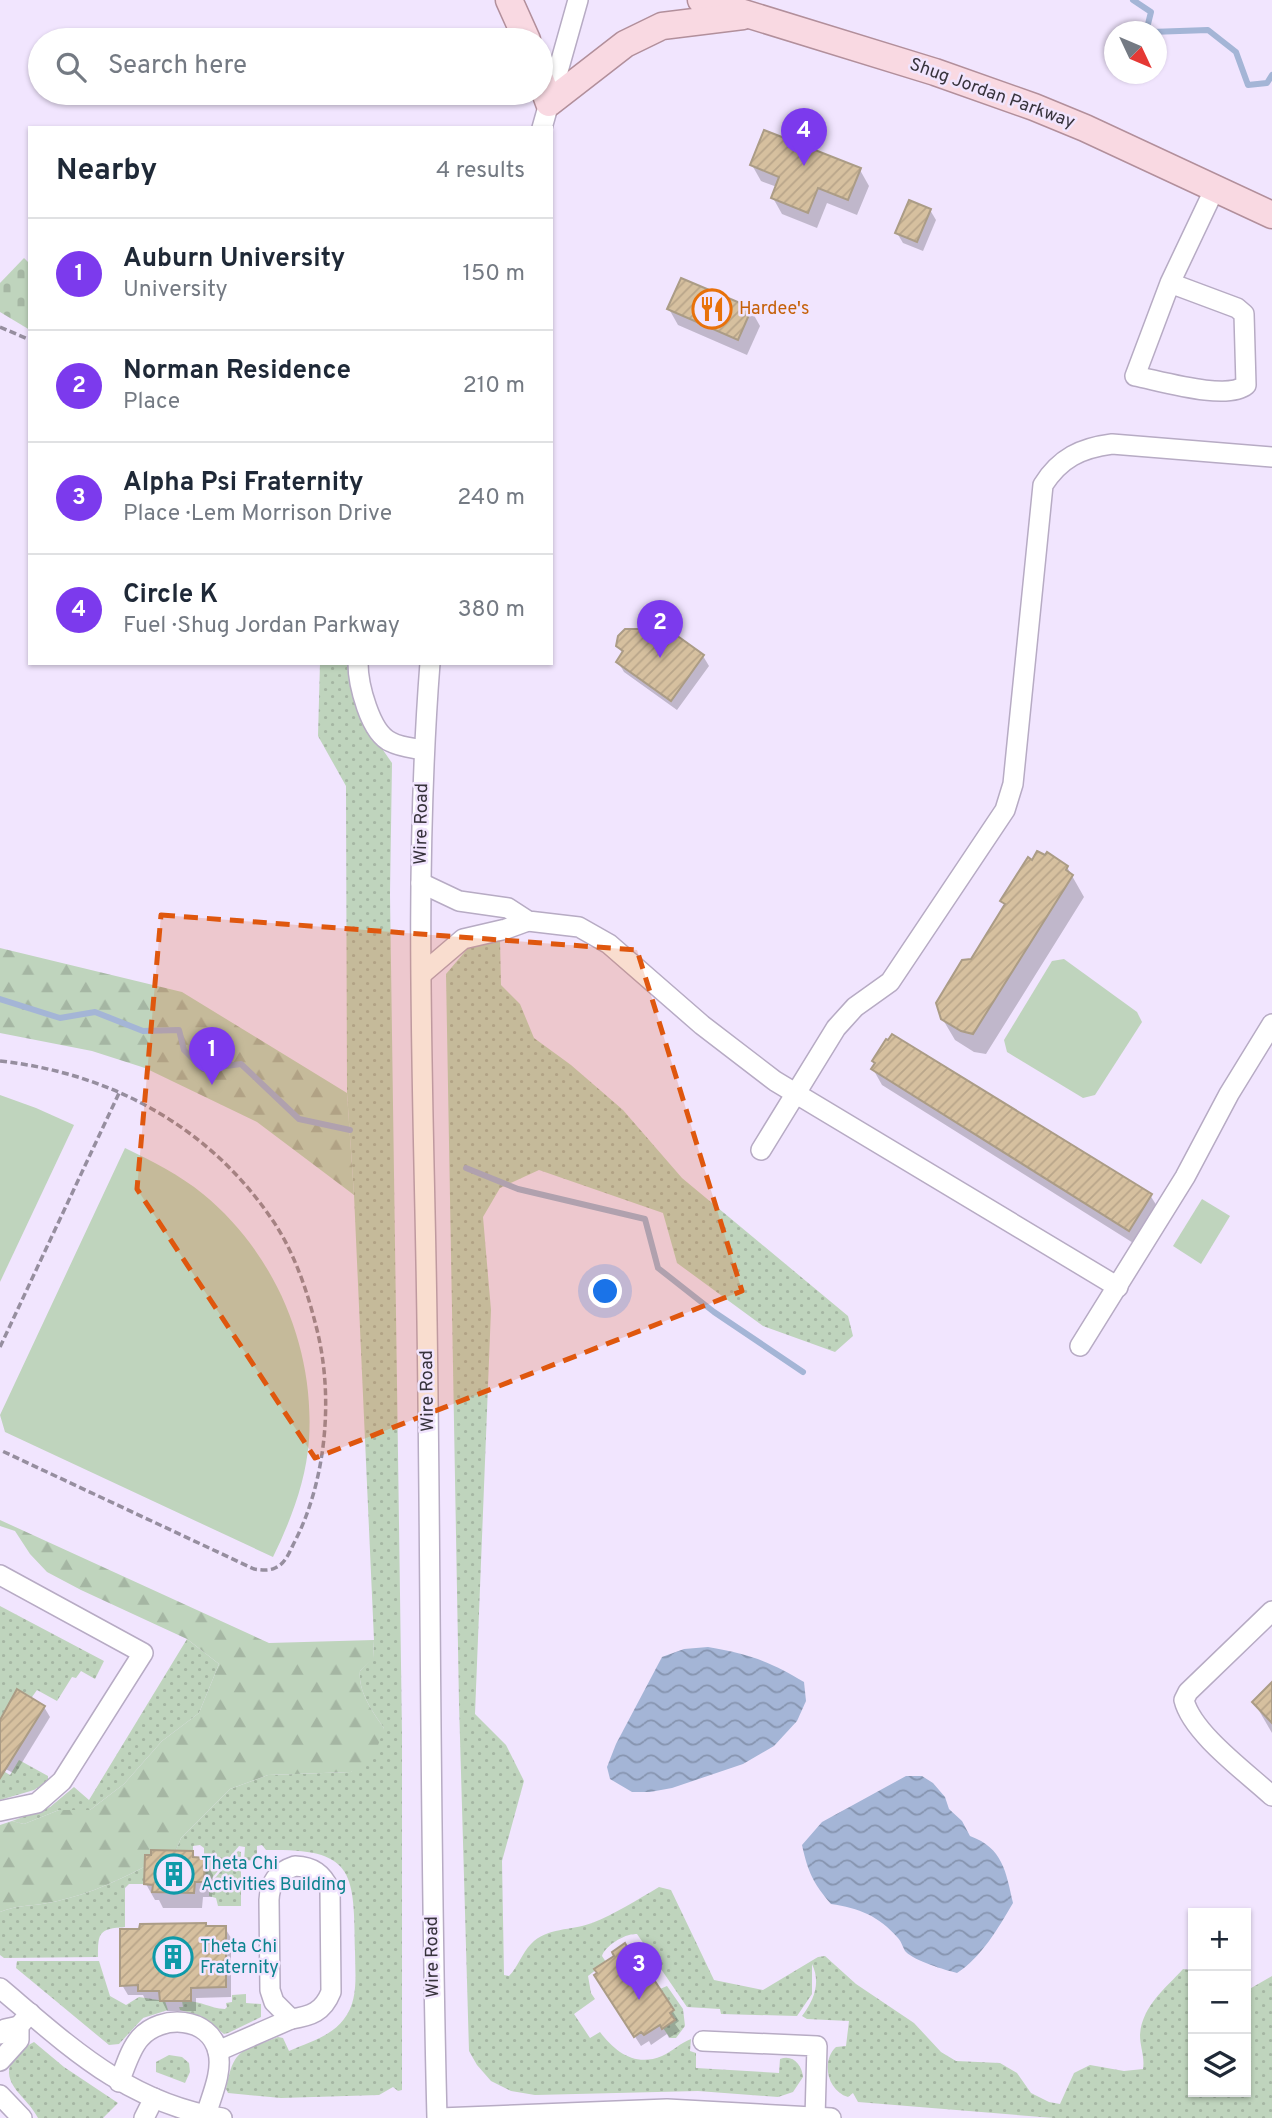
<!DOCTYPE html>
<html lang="en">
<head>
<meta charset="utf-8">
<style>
  body { margin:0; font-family:Overpass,sans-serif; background:#f2f2f3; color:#1f2937 }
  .controls { position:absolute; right:21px; bottom:21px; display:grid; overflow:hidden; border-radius:0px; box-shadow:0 2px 5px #0004 }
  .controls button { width:63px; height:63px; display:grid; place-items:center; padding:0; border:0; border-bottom:2px solid #e0e1e3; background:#fff; color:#1f2937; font:35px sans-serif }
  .compass { position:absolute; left:1104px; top:21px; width:63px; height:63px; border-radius:50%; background:#fff; box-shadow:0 2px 5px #0004; rotate:134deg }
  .you { position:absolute; left:606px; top:1292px; width:24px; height:24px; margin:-18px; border:5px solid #fff; border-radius:50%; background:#1a73e8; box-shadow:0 0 0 10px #1a73e833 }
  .badge { display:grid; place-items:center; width:46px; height:46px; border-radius:50%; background:#7c3aed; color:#fff; font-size:23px; font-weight:700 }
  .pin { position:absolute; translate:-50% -58px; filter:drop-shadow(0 2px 4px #0008) }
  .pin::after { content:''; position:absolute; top:37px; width:24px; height:21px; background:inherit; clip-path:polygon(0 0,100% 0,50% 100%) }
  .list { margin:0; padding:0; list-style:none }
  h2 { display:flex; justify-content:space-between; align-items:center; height:91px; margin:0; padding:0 28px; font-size:30px }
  h2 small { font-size:23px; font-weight:400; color:#747a83 }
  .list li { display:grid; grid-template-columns:46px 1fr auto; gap:21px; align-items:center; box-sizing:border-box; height:112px; padding:0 28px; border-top:2px solid #e0e1e3 }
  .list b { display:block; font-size:26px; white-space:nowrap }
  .list p { margin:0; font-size:23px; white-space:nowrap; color:#747a83 }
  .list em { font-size:23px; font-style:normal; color:#747a83 }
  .icon { flex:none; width:38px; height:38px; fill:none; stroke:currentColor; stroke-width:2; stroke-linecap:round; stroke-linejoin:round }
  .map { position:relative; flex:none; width:1272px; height:2118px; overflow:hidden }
  .search { position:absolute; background:#fff; box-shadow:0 2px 5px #0004; left:28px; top:28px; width:525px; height:77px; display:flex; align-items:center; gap:18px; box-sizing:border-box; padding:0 24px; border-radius:38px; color:#747a83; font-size:26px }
  .panel { position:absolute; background:#fff; box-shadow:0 2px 5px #0004; left:28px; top:126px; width:525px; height:539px; border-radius:0px }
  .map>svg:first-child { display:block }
  .grass { fill:url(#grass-dots) }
  .forest { fill:url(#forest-firs) }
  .cemetery { fill:url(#cemetery-stones) }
  .park { fill:#bfd4bd }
  .water { fill:url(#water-waves) }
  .shadow { fill:#0003 }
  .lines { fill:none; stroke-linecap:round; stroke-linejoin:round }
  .stream { stroke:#a4b5d6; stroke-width:6 }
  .building { fill:url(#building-hatch); stroke:#ab9c86; stroke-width:2 }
  .minor-casing { stroke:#b7abc4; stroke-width:22 }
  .major-casing { stroke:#b28f9b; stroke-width:29 }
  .path { stroke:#968e9f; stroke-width:3.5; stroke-dasharray:7 3.5; stroke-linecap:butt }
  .minor { stroke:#fff; stroke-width:19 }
  .major { stroke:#f9d9e2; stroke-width:26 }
  .marked { fill:#df570e; fill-opacity:0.2; stroke:#df570e; stroke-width:5; stroke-dasharray:14 9; stroke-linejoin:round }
  .labels { text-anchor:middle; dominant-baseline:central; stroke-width:5; stroke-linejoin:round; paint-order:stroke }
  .street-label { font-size:18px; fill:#37333c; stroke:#f1e5fe }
  .food-label { font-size:18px; fill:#c56008; stroke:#f1e5fe; text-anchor:start }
  .culture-label { font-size:18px; fill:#0d838f; stroke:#f1e5fe; text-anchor:start }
</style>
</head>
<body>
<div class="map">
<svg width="1272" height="2118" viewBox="0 0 1272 2118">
  <defs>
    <pattern id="grass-dots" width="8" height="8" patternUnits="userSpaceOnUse" patternTransform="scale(1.75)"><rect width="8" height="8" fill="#bfd4bd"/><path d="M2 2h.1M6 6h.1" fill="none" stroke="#a5b6a3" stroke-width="1.8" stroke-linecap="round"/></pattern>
    <pattern id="forest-firs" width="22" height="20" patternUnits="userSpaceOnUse" patternTransform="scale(1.75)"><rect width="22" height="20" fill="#bfd4bd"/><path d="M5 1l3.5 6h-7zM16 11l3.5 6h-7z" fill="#a5b6a3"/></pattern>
    <pattern id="cemetery-stones" width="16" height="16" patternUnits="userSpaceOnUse" patternTransform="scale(1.75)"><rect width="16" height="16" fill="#bfd4bd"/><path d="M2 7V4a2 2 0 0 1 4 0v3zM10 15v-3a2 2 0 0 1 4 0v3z" fill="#a5b6a3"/></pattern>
    <pattern id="water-waves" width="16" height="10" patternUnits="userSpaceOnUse" patternTransform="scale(1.75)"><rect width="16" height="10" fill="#a4b5d6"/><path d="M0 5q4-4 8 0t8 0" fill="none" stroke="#8694af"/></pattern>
    <pattern id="building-hatch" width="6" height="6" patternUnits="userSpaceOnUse" patternTransform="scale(1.75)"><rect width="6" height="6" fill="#d6c09f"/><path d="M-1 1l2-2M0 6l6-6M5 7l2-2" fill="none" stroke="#b8a58a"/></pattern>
  </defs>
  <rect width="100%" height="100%" fill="#f1e5fe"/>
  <g class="grass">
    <path d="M320 663H347L349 681 367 727 392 763 390 894 402 1734V2090L398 2091 393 2087 379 2095 281 2098 228 2093 226 2089C234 2047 241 2052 278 2037L283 2038 289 2051C307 2043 332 2036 344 2019 359 2000 355 1974 355 1951 354 1872 355 1848 266 1850L262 1845 257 1846V1860L244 1861 245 1847 239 1846 207 1884H204V1848L200 1845 193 1846V1851L176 1850 181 1838 230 1789 268 1775 351 1772 384 1728C372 1711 358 1691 360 1671L373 1658 374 1640 354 1195 347 1093 346 786 318 736Z"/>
    <path d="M500 939 501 985 520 1004 534 1038 571 1065 623 1110 682 1178 848 1316 853 1336 835 1352 763 1326 677 1263 663 1213 539 1170 500 1188 483 1217 491 1310 475 1714 506 1745 524 1781 502 1861 504 1975 509 1976C518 1967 522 1953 531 1944 547 1927 571 1931 592 1923 615 1914 637 1900 659 1887L671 1890 714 1980 763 1990 818 1957 825 1956 856 1984 914 2023 941 2052 956 2061 1000 2063 1017 2073 1031 2093 1049 2102 1060 2104 1074 2073 1090 2065 1124 2071 1143 2069C1145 2057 1140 2047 1140 2035 1142 2006 1165 1989 1183 1969L1193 1970V2092H1246V1991L1272 1976V2118H1054L858 2102 853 2093 848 2097C827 2091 821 2061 836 2047L846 2046 849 2021 807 2019 802 2016C814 2000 821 1983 812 1964V1994L797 2016 721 2014 720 2009 687 2007 637 1934C625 1933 605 1946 602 1956L606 1962 588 1976 591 1993 595 1999 574 2014 590 2038 600 2032C616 2053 636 2067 662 2056 673 2051 680 2043 691 2039L690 2051 696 2053V2068L779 2073 780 2059C793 2054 802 2065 803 2077L793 2092 778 2097 698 2091 535 2095 511 2091 491 2081 477 2065 469 2051 459 1703 446 974 468 948Z"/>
    <polygon points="0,1606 104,1661 95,1679 81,1671 76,1678 72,1677 57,1701 37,1690 32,1697 17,1690 0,1720"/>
    <polygon points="187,1639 219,1664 199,1713 162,1741 124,1784 90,1810 59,1810 24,1824 12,1821 50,1807 74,1787 89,1800"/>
    <polygon points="19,1760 48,1776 48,1781 34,1790 0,1800 0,1769 10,1775"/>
    <polygon points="238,1851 241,1852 241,1884 210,1884"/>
    <path d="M144 1867V1884H129L125 1888V1927C99 1929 98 1932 98 1957L4 1958 0 1955V1912C15 1906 27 1906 42 1904 79 1898 112 1884 144 1867Z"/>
    <polygon points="209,1887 241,1887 241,1906 218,1906 216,1898 209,1896"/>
    <polygon points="17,1961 99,1961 110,1996 126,2005 139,1997 165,2001 168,2010 143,2018 119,2044 109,2045 16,1968"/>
    <polygon points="667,1986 683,2009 685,2026 676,2038 670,2038 663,2028 675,2020 670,2013 674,2010 660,1989"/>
    <path d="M246 1994V2003L261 2004V2017L228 2033 224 2034 201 2016 180 2010 179 2007H183L182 2001C201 2000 208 2008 225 2009L227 2007 226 2003 232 2002V1995Z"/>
    <path d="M34 2042 64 2067 118 2103 103 2118H38C27 2096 0 2085 12 2060 19 2053 25 2046 34 2042Z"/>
    <polygon points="169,2055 182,2057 189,2063 190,2072 185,2083 156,2072 156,2062"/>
  </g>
  <g class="forest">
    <polygon points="0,948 182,992 347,1093 354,1195 257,1122 145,1068 92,1051 0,1033"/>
    <path d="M0 1520 269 1643 374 1640 373 1659 360 1671C358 1691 372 1711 384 1728L374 1757 351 1772 268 1775 230 1789 181 1838 176 1850H152L151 1855H145L144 1867C112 1884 79 1898 42 1904 27 1906 15 1906 0 1912V1825L12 1821 24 1824 59 1810H90L124 1784 162 1741 199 1713 219 1664 187 1639 81 1590 47 1572 30 1554 15 1531 0 1526Z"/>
  </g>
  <polygon class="cemetery" points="24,258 30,264 30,330 0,312 0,283"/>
  <g class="park">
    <polygon points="1064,959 1137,1012 1142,1022 1095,1095 1083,1098 1007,1052 1004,1040 1052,961"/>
    <polygon points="0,1095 36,1108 74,1125 0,1282"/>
    <path d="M125 1148C152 1161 180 1175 203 1194 275 1253 315 1347 309 1440 306 1481 291 1520 273 1557L5 1432 0 1415Z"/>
    <polygon points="1202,1199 1230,1216 1201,1264 1173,1246"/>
  </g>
  <g class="water">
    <path d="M708 1647C748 1654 770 1661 804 1682L806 1701 797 1721 774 1746 743 1764 672 1788 650 1792H632L610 1779 607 1767 616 1744 662 1657 684 1649Z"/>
    <path d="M906 1776H922L933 1783 945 1797 949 1809 962 1821 970 1836C1003 1848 1006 1872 1013 1903 999 1927 981 1958 957 1973 945 1970 915 1961 906 1952 903 1949 902 1942 898 1938 879 1916 859 1908 831 1904 813 1883 808 1872 802 1845L822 1822Z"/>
  </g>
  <g class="shadow">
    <polygon points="752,165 860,170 869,186 857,215 827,203 817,228 782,214 773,198 777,187 761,181"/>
    <polygon points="930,210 936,220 923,251 903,243 897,233"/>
    <polygon points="669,309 751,310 760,326 747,355 678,325"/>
    <polygon points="618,646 703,656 709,666 677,710 624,672 618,662 623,654"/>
    <polygon points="1067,867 1084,897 986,1054 974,1052 955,1040 942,1018 972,960 1006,907 1002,901"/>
    <polygon points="874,1061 1150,1195 1160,1211 1138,1246 882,1085 873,1069 876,1065"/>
    <polygon points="1272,1684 1272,1733 1254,1702"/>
    <polygon points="44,1707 50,1717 15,1774 0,1766 0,1723"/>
    <polygon points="192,1852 196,1859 204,1859 213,1875 212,1897 203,1897 202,1908 163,1908 159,1900 155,1900 146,1884"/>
    <polygon points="225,1928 231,1938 231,1997 196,1998 196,2011 167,2011 162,2001 146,2001 143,1995 128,1995 122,1985"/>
    <polygon points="633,1950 679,2021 675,2024 680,2031 669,2038 667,2034 651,2045 649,2041 641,2046 602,1986"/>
  </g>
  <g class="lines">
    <g class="stream">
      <polyline points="1133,0 1151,12 1146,32"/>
      <polyline points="1151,32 1208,30 1236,52 1248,85 1267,83 1272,75"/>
      <polyline points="0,999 60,1018 95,1012 143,1031 179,1030 184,1050 203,1069 241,1064 299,1119 350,1130"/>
      <polyline points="466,1168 518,1189 645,1219 658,1268 714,1312 803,1372"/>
    </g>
  </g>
  <g class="building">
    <polygon points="764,130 861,168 848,200 818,188 808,213 771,198 779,177 750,165"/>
    <polygon points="909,200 931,209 917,242 895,233"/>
    <polygon points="681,278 752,308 738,340 667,309"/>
    <polygon points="651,617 704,655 671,701 616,662 623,651 616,646 618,636 625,629 643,629"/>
    <polygon points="1037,851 1045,855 1047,852 1068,866 1066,870 1073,875 973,1034 961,1031 941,1019 936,1003 962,960 971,959 1005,904 1000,901 1028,857 1032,860"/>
    <polygon points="892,1034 1152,1194 1129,1231 871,1069 875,1063 872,1061 886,1039 888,1040"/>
    <polygon points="1272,1682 1272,1723 1252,1702"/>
    <polygon points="17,1689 45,1706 0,1778 0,1720"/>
    <polygon points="151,1850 193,1851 193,1857 205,1858 204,1882 195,1882 194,1893 152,1892 153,1885 144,1884 145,1855 151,1855"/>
    <polygon points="206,1923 206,1926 226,1926 226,1987 191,1988 191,2001 160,2001 159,1991 138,1991 138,1985 120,1986 120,1929 139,1929 140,1924"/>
    <polygon points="625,1943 629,1950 633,1948 674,2010 670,2013 675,2020 662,2029 660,2025 644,2035 641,2032 634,2037 594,1975 597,1973 594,1969 614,1956 612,1952"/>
  </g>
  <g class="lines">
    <g class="minor-casing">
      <g id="minor">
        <polyline points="542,128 578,0"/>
        <path d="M1170 283 1237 308 1244 314 1246 385C1227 401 1161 381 1135 376L1170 283 1215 188"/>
        <path d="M358 663C358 684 370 733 391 742 400 747 413 748 423 750"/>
        <path d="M430 663C413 882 424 1102 427 1321 431 1587 430 1852 437 2118"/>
        <polyline points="421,883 459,901 508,908 528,921 579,927 609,944 702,1025 775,1081 1118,1287"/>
        <polyline points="422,974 463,939 506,929 528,921"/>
        <path d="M761 1150 836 1028 855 1007 890 982 1005 810 1013 784 1043 485C1060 458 1081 448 1112 444L1272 457"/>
        <polyline points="1080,1346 1185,1177 1229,1094 1272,1024"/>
        <polyline points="0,1575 143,1653 62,1781 37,1803 0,1811"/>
        <path d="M1272 1611 1188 1692 1184 1700C1192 1733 1246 1772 1272 1796"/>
        <path d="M295 1866C313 1867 322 1873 330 1890L331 1992C323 2012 311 2016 291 2019L274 2002 270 1990 269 1900C270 1882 277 1872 295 1866Z"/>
        <path d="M0 1988C70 2047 128 2103 222 2118"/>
        <polyline points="0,2034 5,2029 19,2026"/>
        <polyline points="703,2041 817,2046 815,2118"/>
        <polyline points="218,2051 291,2019"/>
        <polyline points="0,2061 19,2040 19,2026 30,2013"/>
        <path d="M119 2082C125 2068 130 2049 140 2038 161 2014 210 2016 218 2052 223 2072 211 2097 206 2115"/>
        <polyline points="0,2095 22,2118"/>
        <polyline points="144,2118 154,2098"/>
        <polyline points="440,2118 667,2109 831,2118"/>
      </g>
    </g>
    <g class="major-casing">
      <g id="major">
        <polyline points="509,0 527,40"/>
        <polyline points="701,0 935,72 1034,107 1085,128 1272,215"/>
        <polyline points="541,81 549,103 625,44 662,26 743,16"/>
      </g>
    </g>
    <g class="path">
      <polyline points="0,327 30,340"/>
      <path d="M0 1061C110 1073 208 1126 271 1218 293 1249 307 1290 316 1326 334 1394 327 1480 294 1543 289 1553 285 1564 275 1568 269 1571 261 1570 254 1569L0 1450"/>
      <polyline points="0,1347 120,1091"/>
    </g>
    <use href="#minor" class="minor"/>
    <use href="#major" class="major"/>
  </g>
  <path class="marked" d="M161 915 637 950 742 1291 315 1458 137 1189Z"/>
  <defs>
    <g id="restaurant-ring" transform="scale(2.0125)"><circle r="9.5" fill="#f1e5fe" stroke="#e8710a" stroke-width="1.5"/><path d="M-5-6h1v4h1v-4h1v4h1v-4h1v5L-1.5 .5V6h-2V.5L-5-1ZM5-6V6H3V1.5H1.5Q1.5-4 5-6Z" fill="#e8710a"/></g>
    <g id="building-ring" transform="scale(2.0125)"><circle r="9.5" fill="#f1e5fe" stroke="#0f9aa8" stroke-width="1.5"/><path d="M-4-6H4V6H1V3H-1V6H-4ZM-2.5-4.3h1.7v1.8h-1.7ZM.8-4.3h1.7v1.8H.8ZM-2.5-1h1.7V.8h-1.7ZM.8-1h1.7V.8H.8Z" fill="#0f9aa8"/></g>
  </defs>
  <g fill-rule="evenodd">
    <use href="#restaurant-ring" x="712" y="309"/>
    <use href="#building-ring" x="174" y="1874"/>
    <use href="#building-ring" x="173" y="1957"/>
  </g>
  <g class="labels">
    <g class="street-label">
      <text transform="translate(992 94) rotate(20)">Shug Jordan Parkway</text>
      <text transform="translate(422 824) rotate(-89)">Wire Road</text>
      <text transform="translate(428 1391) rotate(-91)">Wire Road</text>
      <text transform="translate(433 1957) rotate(-91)">Wire Road</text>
    </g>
    <g class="food-label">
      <text x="739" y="309">Hardee's</text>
    </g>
    <g class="culture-label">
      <text x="201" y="1864">Theta Chi<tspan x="201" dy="21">Activities Building</tspan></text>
      <text x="200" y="1947">Theta Chi<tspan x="200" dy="21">Fraternity</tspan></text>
    </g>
  </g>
</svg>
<div class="controls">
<button>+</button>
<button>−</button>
<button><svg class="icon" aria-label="layers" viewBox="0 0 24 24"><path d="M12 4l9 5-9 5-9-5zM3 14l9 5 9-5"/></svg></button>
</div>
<svg class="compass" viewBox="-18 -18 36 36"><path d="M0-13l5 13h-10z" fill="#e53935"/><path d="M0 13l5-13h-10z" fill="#747a83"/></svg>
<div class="you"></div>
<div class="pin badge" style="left:212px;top:1085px">1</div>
<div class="pin badge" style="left:660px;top:658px">2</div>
<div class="pin badge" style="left:639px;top:2000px">3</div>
<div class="pin badge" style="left:804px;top:166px">4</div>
<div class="search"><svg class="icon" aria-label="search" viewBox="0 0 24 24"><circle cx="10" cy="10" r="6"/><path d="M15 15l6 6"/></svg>Search here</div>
<section class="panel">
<h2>Nearby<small>4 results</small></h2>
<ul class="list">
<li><span class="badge">1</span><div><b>Auburn University</b><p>University</p></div><em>150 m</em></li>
<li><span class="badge">2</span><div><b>Norman Residence</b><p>Place</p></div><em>210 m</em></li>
<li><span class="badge">3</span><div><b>Alpha Psi Fraternity</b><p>Place · Lem Morrison Drive</p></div><em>240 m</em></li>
<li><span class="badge">4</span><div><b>Circle K</b><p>Fuel · Shug Jordan Parkway</p></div><em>380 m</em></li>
</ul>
</section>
</div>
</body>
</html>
